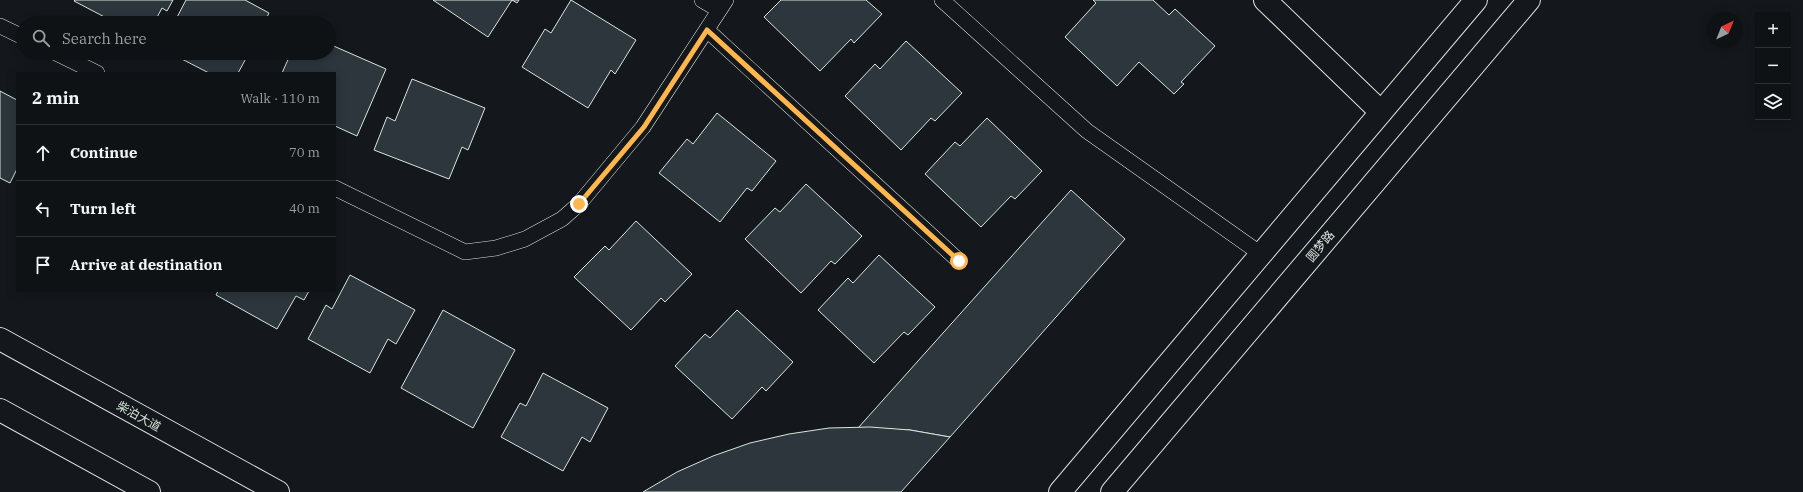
<!DOCTYPE html>
<html lang="en">
<head>
<meta charset="utf-8">
<style>
  body { margin:0; font-family:"IBM Plex Serif","Noto Sans SC",serif; background:#181b1e; color:#f1f3f6 }
  .controls { position:absolute; right:12px; top:12px; display:grid; overflow:hidden; border-radius:0px; box-shadow:0 2px 10px #0003 }
  .controls button { width:36px; height:36px; display:grid; place-items:center; padding:0; border:0; border-bottom:1px solid #2f3234; background:#0f1215; color:#f1f3f6; font:20px sans-serif }
  .compass { position:absolute; left:1707px; top:12px; width:36px; height:36px; border-radius:50%; background:#0f1215; box-shadow:0 2px 10px #0003; rotate:43deg }
  .stop { position:absolute; width:12px; height:12px; margin:-9px; border:3px solid #ffb74d; border-radius:50%; background:#fff }
  .stop.end { background:#ffb74d; border-color:#fff; box-shadow:0 1px 4px #0008 }
  .list { margin:0; padding:0; list-style:none }
  h2 { display:flex; justify-content:space-between; align-items:center; height:52px; margin:0; padding:0 16px; font-size:17px }
  h2 small { font-size:13px; font-weight:400; color:#9b9ea0 }
  .list li { display:grid; grid-template-columns:26px 1fr auto; gap:12px; align-items:center; box-sizing:border-box; height:56px; padding:0 16px; border-top:1px solid #2f3234 }
  .list b { display:block; font-size:15px; white-space:nowrap }
  .list em { font-size:13px; font-style:normal; color:#9b9ea0 }
  .icon { flex:none; width:22px; height:22px; fill:none; stroke:currentColor; stroke-width:2; stroke-linecap:round; stroke-linejoin:round }
  .map { position:relative; flex:none; width:1803px; height:492px; overflow:hidden }
  .search { position:absolute; background:#0f1215; box-shadow:0 2px 10px #0003; left:16px; top:16px; width:320px; height:44px; display:flex; align-items:center; gap:10px; box-sizing:border-box; padding:0 14px; border-radius:22px; color:#9b9ea0; font-size:15px }
  .panel { position:absolute; background:#0f1215; box-shadow:0 2px 10px #0003; left:16px; top:72px; width:320px; height:220px; border-radius:0px }
  .map>svg:first-child { display:block }
  .building { fill:#2c363c; stroke:#d8e6dc }
  .lines { fill:none; stroke-linecap:round; stroke-linejoin:round }
  .lane-casing { stroke:#d8e6dc; stroke-width:16 }
  .street-casing { stroke:#d8e6dc; stroke-width:24 }
  .secondary-casing { stroke:#d8e6dc; stroke-width:24 }
  .highway-casing { stroke:#d8e6dc; stroke-width:24 }
  .lane { stroke:#14181c; stroke-width:15 }
  .street { stroke:#14181c; stroke-width:22 }
  .secondary { stroke:#14181c; stroke-width:22 }
  .highway { stroke:#14181c; stroke-width:22 }
  .route { stroke:#ffb74d; stroke-width:5 }
  .labels { text-anchor:middle; dominant-baseline:central; stroke-width:3; stroke-linejoin:round; paint-order:stroke }
  .street-label { font-size:12px; fill:#d8e6dc; stroke:#14181c }
</style>
</head>
<body>
<div class="map">
<svg width="1803" height="492" viewBox="0 0 1803 492">
  <rect width="100%" height="100%" fill="#14181c"/>
  <g class="building">
    <polygon points="75,0 173,0 167,11 162,8 154,23 116,23 74,1"/>
    <polygon points="186,0 245,0 269,13 264,23 174,23"/>
    <polygon points="433,0 519,0 517,3 512,0 488,37"/>
    <polygon points="571,0 636,40 615,74 611,70 588,108 522,67 545,29 551,33"/>
    <polygon points="781,0 866,0 882,14 854,43 851,39 820,71 764,17"/>
    <polygon points="1093,0 1153,0 1169,15 1175,9 1215,46 1181,82 1184,84 1174,94 1139,62 1117,86 1065,37 1096,3"/>
    <polygon points="906,41 962,93 935,121 931,118 901,150 845,96 875,64 880,69"/>
    <polygon points="329,44 386,69 357,136 335,126 335,73 282,73 291,53 329,53"/>
    <polygon points="170,53 249,53 238,73 209,73"/>
    <polygon points="412,79 485,108 468,150 462,147 449,179 374,150 387,117 395,121"/>
    <polygon points="0,91 17,100 17,169 10,183 0,178"/>
    <polygon points="717,113 776,161 752,191 747,188 720,222 659,173 687,139 693,144"/>
    <polygon points="987,118 1042,171 1015,199 1011,196 981,227 925,174 955,142 960,146"/>
    <polygon points="806,184 862,236 835,264 831,261 801,293 745,239 775,208 780,212"/>
    <polygon points="1071,190 1125,239 950,437 910,430 858,428"/>
    <polygon points="636,221 692,274 665,302 661,298 631,330 574,277 605,246 609,250"/>
    <polygon points="879,255 935,307 908,335 904,332 874,363 818,310 848,278 853,283"/>
    <polygon points="350,275 415,310 396,344 388,339 370,373 308,339 326,305 332,309"/>
    <polygon points="218,291 309,291 304,300 296,296 277,329 216,295"/>
    <polygon points="443,310 515,350 473,428 401,388"/>
    <polygon points="737,310 793,362 766,391 762,387 732,419 675,366 705,334 710,338"/>
    <polygon points="543,373 608,408 590,442 582,437 563,471 501,437 520,403 526,406"/>
    <polygon points="870,427 910,430 950,437 901,492 643,492 677,472 713,456 750,443 789,434 829,428"/>
  </g>
  <g class="lines">
    <g class="lane-casing">
      <g id="lane">
        <polyline points="702,0 719,10"/>
        <polyline points="942,0 1087,131 1261,254"/>
        <polyline points="0,26 23,37"/>
        <polyline points="707,30 959,261"/>
        <polyline points="56,53 97,73"/>
        <polyline points="335,188 465,252 496,248 525,239 562,219 579,204 643,127 726,0"/>
      </g>
    </g>
    <g class="street-casing">
      <polyline id="street" points="1265,0 1381,112"/>
    </g>
    <g class="secondary-casing">
      <g id="secondary">
        <polyline points="1060,492 1476,0"/>
        <polyline points="1112,492 1529,0"/>
      </g>
    </g>
    <g class="highway-casing">
      <g id="highway">
        <polyline points="0,339 278,492"/>
        <polyline points="0,410 149,492"/>
      </g>
    </g>
    <use href="#lane" class="lane"/>
    <use href="#street" class="street"/>
    <use href="#secondary" class="secondary"/>
    <use href="#highway" class="highway"/>
  </g>
  <g class="lines">
    <polyline class="route" points="579,204 644,127 707,30 959,261"/>
  </g>
  <g class="labels">
    <g class="street-label">
      <text transform="translate(1320 246) rotate(-50)">圆梦路</text>
      <text transform="translate(139 416) rotate(29)">柴泊大道</text>
    </g>
  </g>
</svg>
<div class="controls">
<button>+</button>
<button>−</button>
<button><svg class="icon" aria-label="layers" viewBox="0 0 24 24"><path d="M12 4l9 5-9 5-9-5zM3 14l9 5 9-5"/></svg></button>
</div>
<svg class="compass" viewBox="-18 -18 36 36"><path d="M0-13l5 13h-10z" fill="#e53935"/><path d="M0 13l5-13h-10z" fill="#9b9ea0"/></svg>
<div class="stop" style="left:959px;top:261px"></div>
<div class="stop end" style="left:579px;top:204px"></div>
<div class="search"><svg class="icon" aria-label="search" viewBox="0 0 24 24"><circle cx="10" cy="10" r="6"/><path d="M15 15l6 6"/></svg>Search here</div>
<section class="panel">
<h2>2 min<small>Walk · 110 m</small></h2>
<ul class="list">
<li><svg class="icon" aria-label="ahead" viewBox="0 0 24 24"><path d="M12 20V5M6 11l6-6 6 6"/></svg><div><b>Continue</b></div><em>70 m</em></li>
<li><svg class="icon" aria-label="left" viewBox="0 0 24 24"><path d="M17 20v-9H6M10 6l-5 5 5 5"/></svg><div><b>Turn left</b></div><em>40 m</em></li>
<li><svg class="icon" aria-label="arrive" viewBox="0 0 24 24"><path d="M6 21V4h12l-3 4 3 4H6"/></svg><div><b>Arrive at destination</b></div></li>
</ul>
</section>
</div>
</body>
</html>
